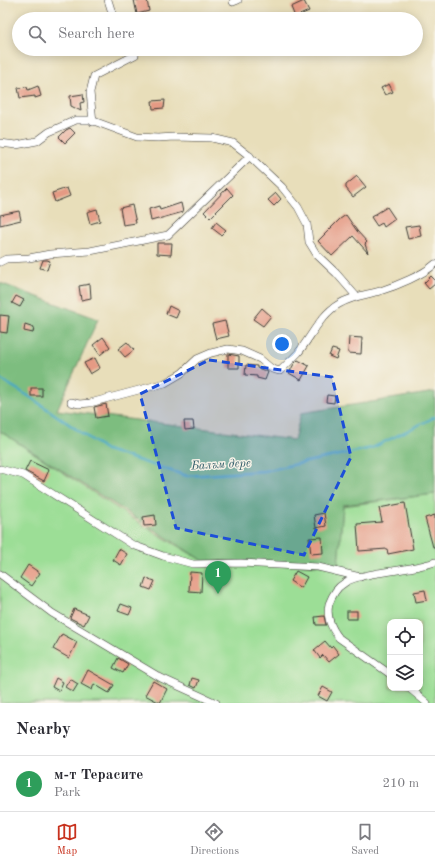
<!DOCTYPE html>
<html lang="en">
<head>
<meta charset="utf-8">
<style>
  body { margin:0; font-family:"Old Standard TT",serif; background:#f2f2f3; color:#2b2b33 }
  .controls { position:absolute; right:12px; bottom:12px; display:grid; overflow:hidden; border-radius:8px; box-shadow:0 2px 10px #0003 }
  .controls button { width:36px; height:36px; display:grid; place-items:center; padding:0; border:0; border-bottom:1px solid #e1e1e2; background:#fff; color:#2b2b33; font:20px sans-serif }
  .you { position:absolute; left:282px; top:344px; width:14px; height:14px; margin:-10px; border:3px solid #fff; border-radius:50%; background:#1a73e8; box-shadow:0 0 0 6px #1a73e833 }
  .badge { display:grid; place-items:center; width:26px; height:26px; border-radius:50%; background:#c8321e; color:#fff; font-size:13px; font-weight:700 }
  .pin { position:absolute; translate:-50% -33px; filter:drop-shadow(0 1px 2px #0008) }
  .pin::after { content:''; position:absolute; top:21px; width:14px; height:12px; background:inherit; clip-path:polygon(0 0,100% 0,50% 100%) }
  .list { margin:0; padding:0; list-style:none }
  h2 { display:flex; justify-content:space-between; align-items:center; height:52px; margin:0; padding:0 16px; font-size:17px }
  h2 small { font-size:13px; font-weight:400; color:#7c7c81 }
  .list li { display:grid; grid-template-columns:26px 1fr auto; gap:12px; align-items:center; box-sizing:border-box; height:56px; padding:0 16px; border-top:1px solid #e1e1e2 }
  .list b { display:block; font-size:15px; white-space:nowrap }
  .list p { margin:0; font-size:13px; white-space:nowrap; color:#7c7c81 }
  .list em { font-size:13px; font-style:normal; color:#7c7c81 }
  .icon { flex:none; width:22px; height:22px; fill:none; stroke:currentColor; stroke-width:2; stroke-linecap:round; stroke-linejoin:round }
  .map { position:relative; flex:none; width:435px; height:703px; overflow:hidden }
  .search { position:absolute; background:#fff; box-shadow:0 2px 10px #0003; left:12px; right:12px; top:12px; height:44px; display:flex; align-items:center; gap:10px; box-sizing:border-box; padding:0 14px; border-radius:22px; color:#7c7c81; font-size:15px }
  .sheet { height:108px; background:#fff }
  nav { display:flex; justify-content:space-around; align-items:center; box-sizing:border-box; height:56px; border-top:1px solid #e1e1e2; background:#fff; font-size:11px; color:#7c7c81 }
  nav a { display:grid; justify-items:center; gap:2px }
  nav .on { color:#c8321e }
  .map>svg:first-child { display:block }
  .green { fill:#9cde96; stroke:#5c7d59; fill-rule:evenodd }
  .forest { fill:#7dbd7f; stroke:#4c6c4e }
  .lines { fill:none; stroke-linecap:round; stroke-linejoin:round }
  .stream { stroke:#45a7c5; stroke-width:2.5 }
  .building { fill:#e59a84 }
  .street-casing { stroke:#3b3934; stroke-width:8 }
  .street { stroke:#fff; stroke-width:7 }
  .marked { fill:#1d4ed8; fill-opacity:0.2; stroke:#1d4ed8; stroke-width:3; stroke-dasharray:8 5; stroke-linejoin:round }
  .labels { text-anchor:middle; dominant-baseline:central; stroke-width:3; stroke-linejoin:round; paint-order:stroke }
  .water-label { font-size:12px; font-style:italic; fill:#2e5b68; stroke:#f7f3e8 }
</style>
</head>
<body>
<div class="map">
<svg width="435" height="703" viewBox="0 0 435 703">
  <rect width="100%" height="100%" fill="#f7f3e8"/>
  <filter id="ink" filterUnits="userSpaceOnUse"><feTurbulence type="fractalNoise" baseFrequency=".025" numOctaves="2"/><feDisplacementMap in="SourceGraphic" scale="8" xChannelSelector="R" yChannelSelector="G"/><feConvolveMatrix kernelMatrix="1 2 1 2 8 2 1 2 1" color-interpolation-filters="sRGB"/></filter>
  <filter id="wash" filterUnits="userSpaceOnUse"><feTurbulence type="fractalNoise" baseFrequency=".012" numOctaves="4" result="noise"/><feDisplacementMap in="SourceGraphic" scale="16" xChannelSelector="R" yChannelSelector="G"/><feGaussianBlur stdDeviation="0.9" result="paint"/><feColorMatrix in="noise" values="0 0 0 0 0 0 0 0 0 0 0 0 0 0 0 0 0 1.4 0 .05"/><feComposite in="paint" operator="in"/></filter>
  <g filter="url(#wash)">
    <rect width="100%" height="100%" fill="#e8deba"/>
    <path class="green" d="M0 431 144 526 203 561 338 566 343 506 435 494V703H0ZM390 622H420V688H390Z"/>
    <polygon class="forest" points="0,283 98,319 57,410 294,440 301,413 435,392 435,494 343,505 338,565 203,561 0,431"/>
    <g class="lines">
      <polyline class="stream" points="0,379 30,397 106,450 187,476 264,471 372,448 435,417"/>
    </g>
    <g id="blocks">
      <g class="building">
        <polygon points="134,0 147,0 149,11 137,14"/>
        <polygon points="304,1 309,11 295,17 291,7"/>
        <polygon points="389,84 393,92 385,95 381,88"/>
        <polygon points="38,86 41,96 35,98 35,96 20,98 18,88 27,87 28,90"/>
        <polygon points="83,94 84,102 80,103 81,111 71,106 70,96"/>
        <polygon points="165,100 164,108 153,109 152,101"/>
        <polygon points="70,128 75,133 65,143 59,137 66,130"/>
        <polygon points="357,176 366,187 353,197 346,188 346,185"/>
        <polygon points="67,188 70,196 55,202 52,193"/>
        <polygon points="227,188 233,195 210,218 204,212"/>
        <polygon points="276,193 281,199 274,206 268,200"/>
        <polygon points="181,203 183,212 151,221 149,209 159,206 160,210"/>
        <polygon points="132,205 136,223 123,225 120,208"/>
        <polygon points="387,207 395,219 384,227 382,223 377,226 371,217"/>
        <polygon points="97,209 100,221 90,224 87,212"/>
        <polygon points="19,211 21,220 0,225 0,215"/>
        <polygon points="346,215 357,231 367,242 365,244 368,253 353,236 332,256 318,241 340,219"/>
        <polygon points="216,222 226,230 221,235 212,228"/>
        <polygon points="419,225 421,236 408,239 405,227"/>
        <polygon points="157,243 172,243 171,255 157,254"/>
        <polygon points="43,260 47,260 50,261 47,270 40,268"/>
        <polygon points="431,276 435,280 435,284 429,289 424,283"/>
        <polygon points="90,284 91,298 81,300 79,286"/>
        <polygon points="16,296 24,300 20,307 12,303"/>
        <polygon points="169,306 179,311 176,318 166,314"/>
        <polygon points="262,308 271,316 263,326 253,319"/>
        <polygon points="0,315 9,316 7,333 0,332"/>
        <polygon points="225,321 229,336 216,339 212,324"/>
        <polygon points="25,324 34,327 33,333 24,331"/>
        <polygon points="103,337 110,347 100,355 93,345"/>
        <polygon points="349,337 362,338 361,354 348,353"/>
        <polygon points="127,342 134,350 125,357 118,349"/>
        <polygon points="332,349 339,351 336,359 329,356"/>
        <polygon points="228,354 239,356 239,368 228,368"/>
        <polygon points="95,358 100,368 90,374 84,363"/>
        <polygon points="298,360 309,366 301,380 289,373 294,364"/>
        <polygon points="246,365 257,366 257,368 266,371 268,372 265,380 257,378 257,376 245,375"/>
        <rect x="31" y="388" width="11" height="8"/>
        <polygon points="327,395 335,396 334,403 326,402"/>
        <polygon points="106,404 108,416 96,418 94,407"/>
        <polygon points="184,421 193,421 194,429 185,430"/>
        <polygon points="30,461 49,470 44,481 25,471"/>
        <polygon points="405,503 413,549 388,554 387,549 359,551 357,524 382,522 379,508"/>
        <polygon points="324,513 326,526 316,528 314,515"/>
        <polygon points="155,515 156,525 144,526 143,517"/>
        <polygon points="435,515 435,547 433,547 425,518"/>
        <polygon points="322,537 323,553 311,554 309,538"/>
        <polygon points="119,549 127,554 121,565 113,560"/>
        <polygon points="28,565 40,573 31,586 20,578"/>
        <polygon points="296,571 307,577 301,588 290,581"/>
        <polygon points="190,572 202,573 201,592 189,591"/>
        <polygon points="146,578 155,581 151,590 143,587"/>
        <polygon points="425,590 427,600 416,602 414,592"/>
        <polygon points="121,604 132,608 129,615 118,611"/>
        <polygon points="74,609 89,615 84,625 70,618"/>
        <rect x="347" y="611" width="10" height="8"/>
        <polygon points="324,616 326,625 316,625 315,617"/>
        <polygon points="62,634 77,642 69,658 53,649"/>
        <polygon points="325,641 331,648 333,646 339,654 329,662 323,655 320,658 314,650"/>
        <polygon points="118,658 128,664 123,673 113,668"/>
        <polygon points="88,670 114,685 109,693 94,684 92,690 81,684"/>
        <polygon points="56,678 63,682 59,691 52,687"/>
        <polygon points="192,678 199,680 196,688 190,685"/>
        <polygon points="70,679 78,684 73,692 65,687"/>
        <polygon points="153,681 167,689 160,703 145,695"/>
        <polygon points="323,687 332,692 327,701 318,696"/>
      </g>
    </g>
  </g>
  <g filter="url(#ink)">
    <use href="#blocks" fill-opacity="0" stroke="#3b3934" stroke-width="1"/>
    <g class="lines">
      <g class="street-casing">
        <g id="street">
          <polyline points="108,0 114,19"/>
          <polyline points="233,2 238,0"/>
          <polyline points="93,122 90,92 94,76 135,55"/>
          <polyline points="0,143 16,145 37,141 49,132 76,120 91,120 137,137 158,138 174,137 212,138 233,143 247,154 282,187 298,207 307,224 309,242 317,255 336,273 356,296"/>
          <polyline points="0,262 6,259 29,258 50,254 90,251 168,235 250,156"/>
          <path d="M71 402 79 404 90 403 165 383 182 373 197 359 211 353 228 349 242 351 260 359 272 369 280 371C286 365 292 359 298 353 311 337 321 314 339 304 352 296 366 295 380 291 396 286 423 275 435 264"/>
          <polyline points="0,469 23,475 133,545 163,556 193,564 241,563 318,567 360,577"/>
          <polyline points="0,574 52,613 161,678 216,703"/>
          <path d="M390 674 339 638C331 628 326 617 329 604 332 596 336 588 343 584 352 577 367 575 378 573 397 570 417 568 435 562"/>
          <polyline points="409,688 427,703"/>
        </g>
      </g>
      <use href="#street" class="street"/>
    </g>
  </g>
  <path class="marked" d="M209 360 332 377 351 457 304 555 176 528 140 394Z"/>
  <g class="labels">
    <g class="water-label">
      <text transform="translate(221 465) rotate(-3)">Балъм дере</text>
    </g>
  </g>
</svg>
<div class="controls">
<button><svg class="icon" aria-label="locate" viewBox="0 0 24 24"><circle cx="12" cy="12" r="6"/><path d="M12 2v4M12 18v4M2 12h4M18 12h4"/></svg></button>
<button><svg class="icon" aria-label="layers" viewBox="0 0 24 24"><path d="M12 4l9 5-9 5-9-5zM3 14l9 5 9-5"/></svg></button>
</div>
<div class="you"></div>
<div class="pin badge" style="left:218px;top:594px;background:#2e9e5b">1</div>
<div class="search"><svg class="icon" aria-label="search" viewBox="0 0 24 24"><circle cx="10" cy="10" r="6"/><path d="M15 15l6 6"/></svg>Search here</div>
</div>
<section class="sheet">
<h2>Nearby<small></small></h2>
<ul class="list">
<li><span class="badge" style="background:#2e9e5b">1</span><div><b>м-т Терасите</b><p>Park</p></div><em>210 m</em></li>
</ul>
</section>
<nav>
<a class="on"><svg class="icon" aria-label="map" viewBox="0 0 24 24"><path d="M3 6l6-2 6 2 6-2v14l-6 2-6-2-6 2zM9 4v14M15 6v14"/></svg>Map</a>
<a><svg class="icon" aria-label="directions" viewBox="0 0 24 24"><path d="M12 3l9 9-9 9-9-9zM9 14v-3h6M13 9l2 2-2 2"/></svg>Directions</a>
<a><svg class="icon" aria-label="saved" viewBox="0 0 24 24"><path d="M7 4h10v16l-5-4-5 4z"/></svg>Saved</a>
</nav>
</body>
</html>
